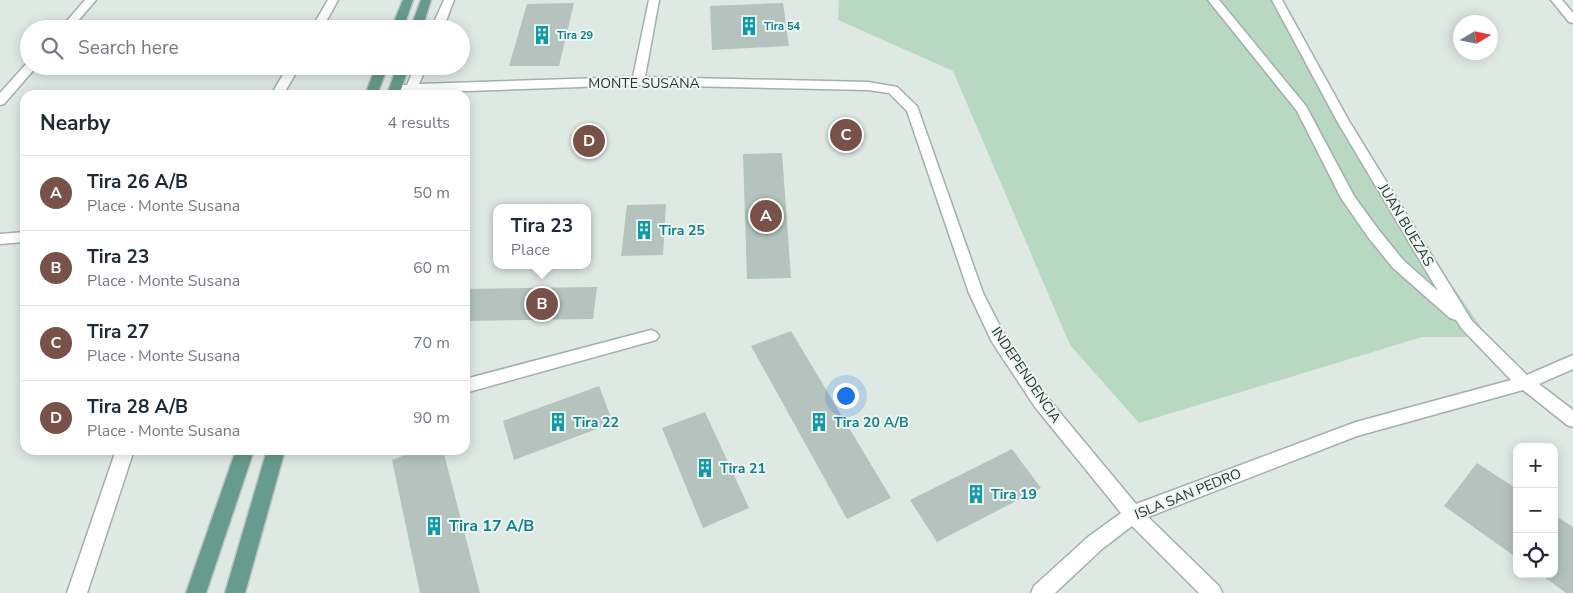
<!DOCTYPE html>
<html lang="en">
<head>
<meta charset="utf-8">
<style>
  body { margin:0; font-family:"Nunito Sans",sans-serif; background:#f6f6f7; color:#1f2937 }
  .controls { position:absolute; right:15px; bottom:15px; display:grid; overflow:hidden; border-radius:10px; box-shadow:0 2px 12px #0003 }
  .controls button { width:45px; height:45px; display:grid; place-items:center; padding:0; border:0; border-bottom:1px solid #e0e1e3; background:#fff; color:#1f2937; font:25px sans-serif }
  .compass { position:absolute; left:1453px; top:15px; width:45px; height:45px; border-radius:50%; background:#fff; box-shadow:0 2px 12px #0003; rotate:80deg }
  .you { position:absolute; left:845px; top:395px; width:18px; height:18px; margin:-12px; border:4px solid #fff; border-radius:50%; background:#1a73e8; box-shadow:0 0 0 8px #1a73e833 }
  .badge { display:grid; place-items:center; width:32px; height:32px; border-radius:50%; background:#785149; color:#fff; font-size:16px; font-weight:700 }
  .pin { position:absolute; translate:-50% -50%; border:2px solid #fff; box-shadow:0 1px 5px #0006 }
  .popup { position:absolute; left:493px; top:204px; width:98px; height:65px; box-sizing:border-box; display:grid; place-content:center; border-radius:10px; background:#fff; filter:drop-shadow(0 1px 4px #0005); font-size:16px; white-space:nowrap; color:#747a83 }
  .popup b { font-size:19px; color:#1f2937 }
  .popup::after { content:''; position:absolute; left:50%; top:100%; margin-left:-10px; border:10px solid transparent; border-top-color:#fff }
  .list { margin:0; padding:0; list-style:none }
  h2 { display:flex; justify-content:space-between; align-items:center; height:65px; margin:0; padding:0 20px; font-size:21px }
  h2 small { font-size:16px; font-weight:400; color:#747a83 }
  .list li { display:grid; grid-template-columns:32px 1fr auto; gap:15px; align-items:center; box-sizing:border-box; height:75px; padding:0 20px; border-top:1px solid #e0e1e3 }
  .list b { display:block; font-size:19px; white-space:nowrap }
  .list p { margin:0; font-size:16px; white-space:nowrap; color:#747a83 }
  .list em { font-size:16px; font-style:normal; color:#747a83 }
  .icon { flex:none; width:28px; height:28px; fill:none; stroke:currentColor; stroke-width:2; stroke-linecap:round; stroke-linejoin:round }
  .map { position:relative; flex:none; width:1573px; height:593px; overflow:hidden }
  .search { position:absolute; background:#fff; box-shadow:0 2px 12px #0003; left:20px; top:20px; width:450px; height:55px; display:flex; align-items:center; gap:12px; box-sizing:border-box; padding:0 18px; border-radius:28px; color:#747a83; font-size:19px }
  .panel { position:absolute; background:#fff; box-shadow:0 2px 12px #0003; left:20px; top:90px; width:450px; height:365px; border-radius:15px }
  .map>svg:first-child { display:block }
  .green { fill:#b9d8c2 }
  .building { fill:#b4c3bd }
  .lines { fill:none; stroke-linecap:round; stroke-linejoin:round }
  .minor-casing { stroke:#a2b0ab; stroke-width:3 }
  .major-casing { stroke:#bcc3c1; stroke-width:3 }
  .minor { fill:#fff; fill-rule:evenodd }
  .major { fill:#679b8d; fill-rule:evenodd }
  .labels { text-anchor:middle; dominant-baseline:central; stroke-width:4; stroke-linejoin:round; paint-order:stroke }
  .far-culture-label { font-size:11px; font-weight:bold; fill:#0d838f; stroke:#eff6f2; text-anchor:start }
  .street-label { font-size:14px; fill:#213731; stroke:#eff6f2 }
  .culture-label { font-size:14px; font-weight:bold; fill:#0d838f; stroke:#eff6f2; text-anchor:start }
  .near-culture-label { font-size:16px; font-weight:bold; fill:#0d838f; stroke:#eff6f2; text-anchor:start }
</style>
</head>
<body>
<div class="map">
<svg width="1573" height="593" viewBox="0 0 1573 593">
  <rect width="100%" height="100%" fill="#dfe9e4"/>
  <polygon class="green" points="839,0 1273,0 1339,122 1488,337 1422,337 1139,423 1070,345 953,71 838,20"/>
  <g class="building">
    <polygon points="574,3 559,66 509,66 527,4"/>
    <polygon points="783,3 789,46 712,50 710,6"/>
    <polygon points="782,153 791,278 747,279 743,154"/>
    <polygon points="666,204 663,255 621,256 627,205"/>
    <polygon points="597,287 593,319 465,321 465,289"/>
    <polygon points="791,331 891,498 847,519 751,346"/>
    <polygon points="599,386 613,423 514,460 503,421"/>
    <polygon points="705,412 749,508 703,528 662,428"/>
    <polygon points="1012,449 1041,488 937,542 910,500"/>
    <polygon points="418,450 443,450 480,593 420,593 392,460"/>
    <polygon points="1477,463 1517,489 1517,558 1444,506"/>
    <polygon points="1554,515 1573,527 1573,593 1566,593 1540,574 1554,574"/>
  </g>
  <g class="lines">
    <g class="minor-casing">
      <g id="minor">
        <polygon points="85,0 96,0 71,29 60,29"/>
        <polygon points="328,0 338,0 322,29 311,29"/>
        <polygon points="444,0 454,0 443,29 431,29"/>
        <polygon points="649,0 659,0 645,77 868,82 897,87 917,106 983,293 1004,334 1047,397 1136,504 1356,422 1511,380 1462,329 1456,320 1450,318 1393,268 1368,237 1341,198 1297,111 1208,0 1219,0 1306,106 1354,196 1378,229 1403,260 1438,291 1337,121 1272,0 1282,0 1349,121 1472,321 1527,375 1573,355 1573,369 1539,384 1573,410 1573,427 1567,425 1523,390 1357,436 1148,517 1219,586 1222,593 1199,593 1132,526 1102,549 1055,593 1031,593 1034,586 1088,537 1121,513 1035,407 992,342 969,293 907,111 889,93 868,90 638,85 411,93 395,93 389,89 395,85 407,85 415,66 427,66 419,84 633,77"/>
        <polygon points="1551,0 1562,0 1573,13 1573,23 1569,22"/>
        <polygon points="27,63 29,63 29,66 37,66 4,104 0,105 0,93"/>
        <polygon points="288,66 300,66 283,95 271,95"/>
        <polygon points="25,232 25,242 0,244 0,234"/>
        <polygon points="651,330 656,332 659,336 656,340 465,393 465,379"/>
        <polygon points="116,450 134,450 87,593 67,593"/>
      </g>
    </g>
    <g class="major-casing">
      <g id="major">
        <polygon points="403,0 413,0 403,29 391,29"/>
        <polygon points="421,0 431,0 422,29 410,29"/>
        <polygon points="376,66 388,66 377,95 365,95"/>
        <polygon points="397,66 409,66 399,95 387,95"/>
        <polygon points="236,450 254,450 206,593 186,593"/>
        <polygon points="267,450 285,450 245,593 225,593"/>
      </g>
    </g>
    <use href="#minor" class="minor"/>
    <use href="#major" class="major"/>
  </g>
  <defs>
    <g id="building-bare" transform="scale(1.5)"><path d="M-4-6H4V6H1V3H-1V6H-4ZM-2.5-4.3h1.7v1.8h-1.7ZM.8-4.3h1.7v1.8H.8ZM-2.5-1h1.7V.8h-1.7ZM.8-1h1.7V.8H.8Z" fill="#0f9aa8" stroke="#eff6f2" stroke-width="2.5" paint-order="stroke"/></g>
  </defs>
  <g fill-rule="evenodd">
    <use href="#building-bare" x="749" y="26"/>
    <use href="#building-bare" x="542" y="35"/>
    <use href="#building-bare" x="644" y="230"/>
    <use href="#building-bare" x="558" y="422"/>
    <use href="#building-bare" x="819" y="422"/>
    <use href="#building-bare" x="705" y="468"/>
    <use href="#building-bare" x="976" y="494"/>
    <use href="#building-bare" x="434" y="526"/>
  </g>
  <g class="labels">
    <g class="far-culture-label">
      <text x="764" y="26">Tira 54</text>
      <text x="557" y="35">Tira 29</text>
    </g>
    <g class="street-label">
      <text x="644" y="83">MONTE SUSANA</text>
      <text transform="translate(1406 225) rotate(59)">JUAN BUEZAS</text>
      <text transform="translate(1026 375) rotate(56)">INDEPENDENCIA</text>
      <text transform="translate(1188 494) rotate(-22)">ISLA SAN PEDRO</text>
    </g>
    <g class="culture-label">
      <text x="659" y="230">Tira 25</text>
      <text x="573" y="422">Tira 22</text>
      <text x="834" y="422">Tira 20 A/B</text>
      <text x="720" y="468">Tira 21</text>
      <text x="991" y="494">Tira 19</text>
    </g>
    <g class="near-culture-label">
      <text x="449" y="526">Tira 17 A/B</text>
    </g>
  </g>
</svg>
<div class="controls">
<button>+</button>
<button>−</button>
<button><svg class="icon" aria-label="locate" viewBox="0 0 24 24"><circle cx="12" cy="12" r="6"/><path d="M12 2v4M12 18v4M2 12h4M18 12h4"/></svg></button>
</div>
<svg class="compass" viewBox="-18 -18 36 36"><path d="M0-13l5 13h-10z" fill="#e53935"/><path d="M0 13l5-13h-10z" fill="#747a83"/></svg>
<div class="you"></div>
<div class="pin badge" style="left:766px;top:216px">A</div>
<div class="pin badge" style="left:542px;top:304px">B</div>
<div class="popup"><b>Tira 23</b>Place</div>
<div class="pin badge" style="left:846px;top:135px">C</div>
<div class="pin badge" style="left:589px;top:141px">D</div>
<div class="search"><svg class="icon" aria-label="search" viewBox="0 0 24 24"><circle cx="10" cy="10" r="6"/><path d="M15 15l6 6"/></svg>Search here</div>
<section class="panel">
<h2>Nearby<small>4 results</small></h2>
<ul class="list">
<li><span class="badge">A</span><div><b>Tira 26 A/B</b><p>Place · Monte Susana</p></div><em>50 m</em></li>
<li><span class="badge">B</span><div><b>Tira 23</b><p>Place · Monte Susana</p></div><em>60 m</em></li>
<li><span class="badge">C</span><div><b>Tira 27</b><p>Place · Monte Susana</p></div><em>70 m</em></li>
<li><span class="badge">D</span><div><b>Tira 28 A/B</b><p>Place · Monte Susana</p></div><em>90 m</em></li>
</ul>
</section>
</div>
</body>
</html>
